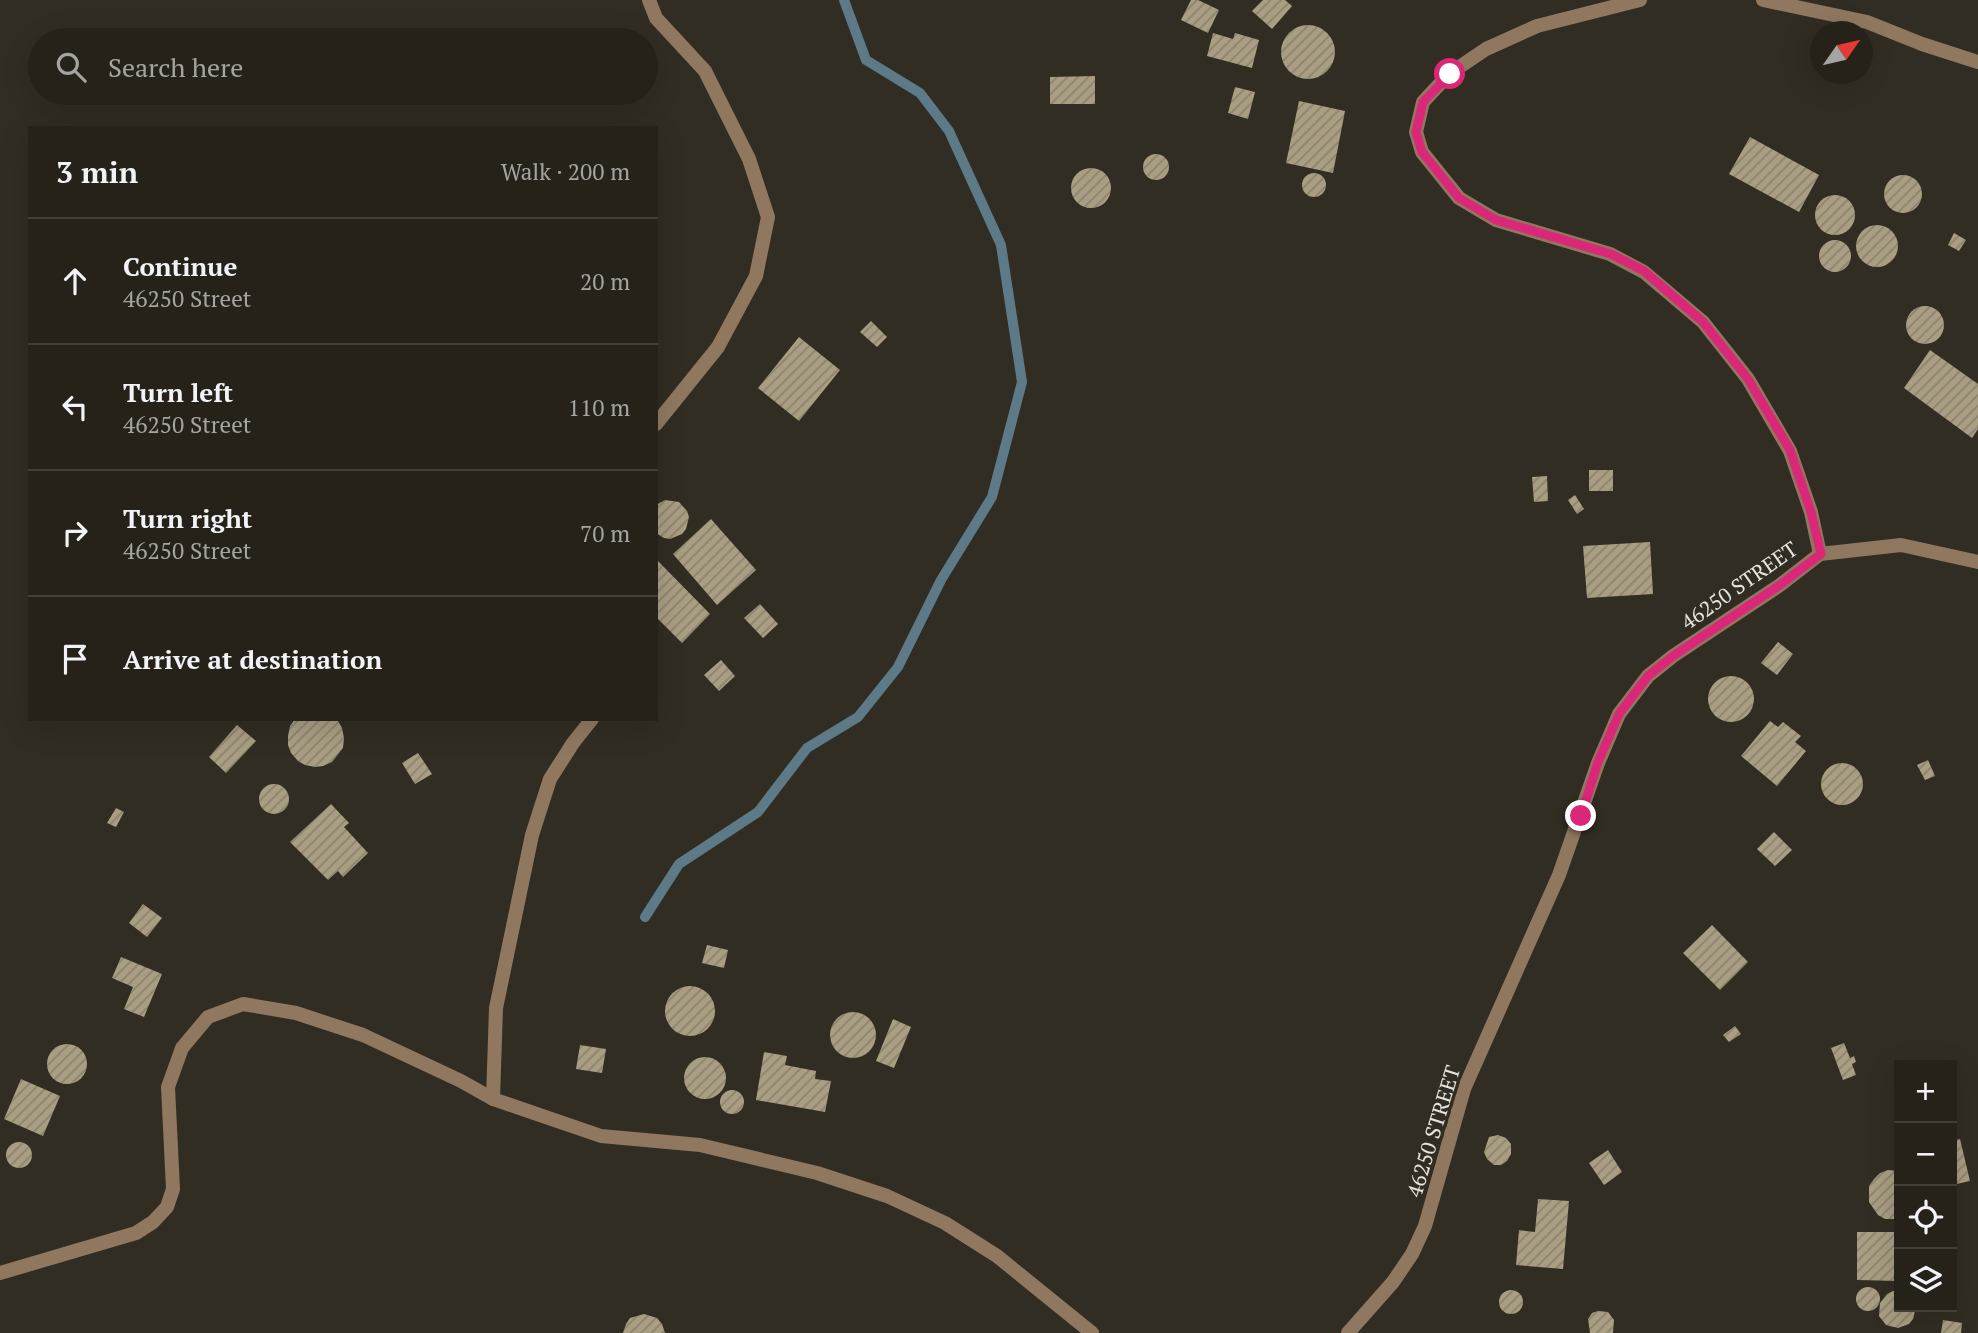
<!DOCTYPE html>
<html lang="en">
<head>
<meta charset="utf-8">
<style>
  body { margin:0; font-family:"PT Serif",serif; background:#2e2a23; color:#f1f3f6 }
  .controls { position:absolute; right:21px; bottom:21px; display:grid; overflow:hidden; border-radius:0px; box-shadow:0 7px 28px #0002 }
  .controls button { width:63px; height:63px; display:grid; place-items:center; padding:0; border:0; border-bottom:2px solid #423f39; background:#26221a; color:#f1f3f6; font:35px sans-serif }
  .compass { position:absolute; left:1810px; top:21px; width:63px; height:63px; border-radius:50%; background:#26221a; box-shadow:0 7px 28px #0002; rotate:56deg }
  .stop { position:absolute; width:21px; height:21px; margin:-16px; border:5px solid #db2777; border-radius:50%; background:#fff }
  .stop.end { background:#db2777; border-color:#fff; box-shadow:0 2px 7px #0008 }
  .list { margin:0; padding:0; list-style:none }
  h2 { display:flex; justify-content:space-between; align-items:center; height:91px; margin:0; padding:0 28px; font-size:30px }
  h2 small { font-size:23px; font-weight:400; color:#a4a4a2 }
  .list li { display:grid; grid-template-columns:46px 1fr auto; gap:21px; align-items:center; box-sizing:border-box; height:126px; padding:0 28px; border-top:2px solid #423f39 }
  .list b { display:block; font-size:26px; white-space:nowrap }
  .list p { margin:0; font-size:23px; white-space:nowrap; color:#a4a4a2 }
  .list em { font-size:23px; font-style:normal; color:#a4a4a2 }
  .icon { flex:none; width:38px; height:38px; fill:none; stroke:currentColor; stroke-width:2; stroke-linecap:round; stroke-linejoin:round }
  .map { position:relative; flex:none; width:1978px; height:1333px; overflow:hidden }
  .search { position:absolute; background:#26221a; box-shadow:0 7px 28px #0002; left:28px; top:28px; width:630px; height:77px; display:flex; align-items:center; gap:18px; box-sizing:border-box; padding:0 24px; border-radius:38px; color:#a4a4a2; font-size:26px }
  .panel { position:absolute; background:#26221a; box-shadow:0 7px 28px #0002; left:28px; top:126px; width:630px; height:595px; border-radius:0px }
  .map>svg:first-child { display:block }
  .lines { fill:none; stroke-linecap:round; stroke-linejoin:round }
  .stream { stroke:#5c7a88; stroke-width:10 }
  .building { fill:url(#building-hatch) }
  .street { stroke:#907860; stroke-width:14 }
  .route { stroke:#db2777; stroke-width:9 }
  .labels { text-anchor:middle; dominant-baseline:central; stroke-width:7; stroke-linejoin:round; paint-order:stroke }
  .street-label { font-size:21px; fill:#e7e4dd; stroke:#322d22 }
</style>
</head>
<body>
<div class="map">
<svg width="1978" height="1333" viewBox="0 0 1978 1333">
  <defs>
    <pattern id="building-hatch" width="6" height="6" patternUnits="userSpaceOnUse" patternTransform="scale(1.75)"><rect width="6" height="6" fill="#a99e82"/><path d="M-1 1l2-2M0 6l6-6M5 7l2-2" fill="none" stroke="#8b836f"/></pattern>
  </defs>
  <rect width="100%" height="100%" fill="#322d22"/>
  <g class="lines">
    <polyline class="stream" points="645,917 679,864 758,812 807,748 858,717 898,667 941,580 992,497 1022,382 1001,245 949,131 920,93 866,60 844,0"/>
  </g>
  <g class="building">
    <polygon points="1191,0 1198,0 1219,10 1208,33 1181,20"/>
    <polygon points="1263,0 1285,0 1292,6 1272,29 1252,11"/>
    <circle cx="1308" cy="52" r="27"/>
    <polygon points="1213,33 1233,39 1235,33 1259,40 1252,68 1207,56"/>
    <polygon points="1095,76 1095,104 1050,104 1050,77"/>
    <polygon points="1235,87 1255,92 1248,119 1228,113"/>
    <polygon points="1299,101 1345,111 1333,173 1286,163"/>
    <polygon points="1750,137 1819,175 1799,212 1729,174"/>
    <circle cx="1156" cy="167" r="13"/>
    <circle cx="1091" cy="188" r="20"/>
    <circle cx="1314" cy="185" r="12"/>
    <circle cx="1903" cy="194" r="19"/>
    <circle cx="1835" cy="215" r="20"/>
    <circle cx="1877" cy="246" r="21"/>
    <polygon points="1954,233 1966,240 1959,251 1948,245"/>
    <circle cx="1835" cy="256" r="16"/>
    <circle cx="1925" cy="325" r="19"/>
    <polygon points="871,321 887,337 877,347 860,332"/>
    <polygon points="799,337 840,370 799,421 758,388"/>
    <polygon points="1930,350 1978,384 1978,429 1972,438 1904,388"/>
    <rect x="1589" y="470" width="24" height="21"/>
    <polygon points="1547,476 1548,501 1534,502 1532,477"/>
    <polygon points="1575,495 1584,509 1577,514 1568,500"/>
    <polygon points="665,500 679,502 687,511 689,517 686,529 682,534 670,539 664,538 656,533 656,505"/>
    <polygon points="711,519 756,570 717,605 673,554"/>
    <polygon points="1650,542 1653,594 1587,598 1583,546"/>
    <polygon points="656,559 710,614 682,643 656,617"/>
    <polygon points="760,604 778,624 763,638 744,618"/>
    <polygon points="1778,642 1793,654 1777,675 1761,663"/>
    <polygon points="721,660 735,676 719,691 704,675"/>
    <circle cx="1731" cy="699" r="23"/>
    <polygon points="295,719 338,721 342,728 344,738 343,748 332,762 323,766 315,767 305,765 298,761 291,753 288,745 288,736 290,726"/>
    <polygon points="1770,721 1778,727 1783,722 1801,736 1795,742 1806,751 1777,786 1741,756"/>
    <polygon points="237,725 256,741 226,773 209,757"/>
    <polygon points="418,753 432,774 415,784 402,763"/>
    <polygon points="1928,760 1935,776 1925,780 1917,765"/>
    <circle cx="1842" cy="784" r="21"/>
    <circle cx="274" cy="799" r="15"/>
    <polygon points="331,804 349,823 344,827 368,853 343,877 338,871 328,880 290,842"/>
    <polygon points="116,808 124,812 116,827 107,823"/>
    <polygon points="1774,832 1792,850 1775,866 1757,849"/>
    <polygon points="143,904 162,918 147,937 129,923"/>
    <polygon points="1712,925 1748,962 1720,990 1683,953"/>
    <polygon points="707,945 728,950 724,968 702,963"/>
    <polygon points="121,957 162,974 144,1017 124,1009 133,987 112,978"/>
    <circle cx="690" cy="1011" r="25"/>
    <circle cx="853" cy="1035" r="23"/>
    <polygon points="893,1019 911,1027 894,1068 876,1061"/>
    <polygon points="1735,1026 1741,1034 1729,1042 1723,1035"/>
    <polygon points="1844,1043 1850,1058 1854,1056 1856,1062 1852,1064 1856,1075 1843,1080 1831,1048"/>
    <circle cx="67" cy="1064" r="20"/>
    <polygon points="580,1045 606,1049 602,1073 576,1069"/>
    <polygon points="764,1052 787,1056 785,1065 816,1071 815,1079 831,1081 825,1112 756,1100"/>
    <circle cx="705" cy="1078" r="21"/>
    <polygon points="21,1079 60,1096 43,1136 4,1119"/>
    <circle cx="732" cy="1102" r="12"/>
    <polygon points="1498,1135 1506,1138 1511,1144 1511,1154 1507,1161 1501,1165 1494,1165 1487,1159 1484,1152 1489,1137"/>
    <polygon points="1960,1139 1970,1181 1952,1185 1952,1141"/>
    <circle cx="19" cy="1155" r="13"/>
    <polygon points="1608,1150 1622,1172 1604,1185 1589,1163"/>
    <polygon points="1888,1170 1899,1171 1899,1219 1885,1219 1878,1215 1869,1202 1869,1186 1874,1179 1880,1173"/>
    <polygon points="1538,1199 1569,1201 1563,1269 1516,1265 1519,1230 1535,1232"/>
    <polygon points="1857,1232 1899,1232 1899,1281 1857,1280"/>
    <circle cx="1868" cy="1299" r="12"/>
    <circle cx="1511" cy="1302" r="12"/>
    <polygon points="1893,1291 1899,1291 1899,1307 1916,1307 1913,1319 1909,1324 1898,1328 1886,1325 1879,1316 1880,1303 1887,1294"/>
    <polygon points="1598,1311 1608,1312 1614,1320 1613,1333 1590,1333 1588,1319 1592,1313"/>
    <polygon points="644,1314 657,1318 662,1324 665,1333 623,1333 626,1324 630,1318"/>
    <polygon points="1943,1320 1962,1323 1961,1333 1941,1333"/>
  </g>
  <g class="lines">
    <g class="street">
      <polyline points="649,0 656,18 705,71 749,159 768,217 756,276 718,347 656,424"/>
      <polyline points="1763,0 1867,22 1922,44 1978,62"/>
      <polyline points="1820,554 1901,545 1978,562"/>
      <polyline points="493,1099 496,1008 532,835 550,779 573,743 592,719"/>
      <polyline points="0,1273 136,1233 153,1222 167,1207 173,1189 168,1087 182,1048 208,1017 243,1004 296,1013 363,1035 461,1081 493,1099 601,1136 700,1145 817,1173 887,1196 945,1223 997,1256 1092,1333"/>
      <polyline points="1348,1333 1393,1282 1412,1254 1425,1226 1464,1089 1559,875 1598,763 1619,714 1648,676 1673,656 1780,585 1820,554 1811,512 1790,451 1748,379 1703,322 1644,272 1610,254 1496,220 1459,198 1422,152 1416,132 1423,102 1449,74 1486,49 1537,26 1640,0"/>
    </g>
  </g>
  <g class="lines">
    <polyline class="route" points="1450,74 1423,102 1416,132 1422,152 1459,198 1496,220 1611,254 1644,271 1703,322 1748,379 1790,450 1811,512 1821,554 1780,585 1673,656 1648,676 1619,714 1598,762 1581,816"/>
  </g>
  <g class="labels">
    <g class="street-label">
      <text transform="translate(1739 585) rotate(-35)">46250 STREET</text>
      <text transform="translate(1433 1131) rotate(-73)">46250 STREET</text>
    </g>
  </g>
</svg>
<div class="controls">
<button>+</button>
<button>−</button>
<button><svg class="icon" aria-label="locate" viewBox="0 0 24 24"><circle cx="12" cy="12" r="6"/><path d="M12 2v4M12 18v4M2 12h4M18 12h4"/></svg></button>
<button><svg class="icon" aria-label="layers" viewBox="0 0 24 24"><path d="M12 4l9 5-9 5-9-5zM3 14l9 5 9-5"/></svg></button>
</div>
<svg class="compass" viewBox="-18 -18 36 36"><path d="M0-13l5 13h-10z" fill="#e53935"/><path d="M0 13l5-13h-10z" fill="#a4a4a2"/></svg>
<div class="stop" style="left:1450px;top:74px"></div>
<div class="stop end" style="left:1581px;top:816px"></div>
<div class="search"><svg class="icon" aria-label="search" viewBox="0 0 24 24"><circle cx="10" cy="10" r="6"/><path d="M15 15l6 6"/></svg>Search here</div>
<section class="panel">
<h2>3 min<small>Walk · 200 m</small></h2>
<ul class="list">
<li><svg class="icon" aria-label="ahead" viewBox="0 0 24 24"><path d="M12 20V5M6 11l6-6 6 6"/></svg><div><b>Continue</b><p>46250 Street</p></div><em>20 m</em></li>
<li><svg class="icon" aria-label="left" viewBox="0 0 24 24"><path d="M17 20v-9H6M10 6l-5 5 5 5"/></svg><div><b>Turn left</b><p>46250 Street</p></div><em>110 m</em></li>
<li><svg class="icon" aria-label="right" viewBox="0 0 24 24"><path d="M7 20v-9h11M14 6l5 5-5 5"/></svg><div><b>Turn right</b><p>46250 Street</p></div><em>70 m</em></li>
<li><svg class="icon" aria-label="arrive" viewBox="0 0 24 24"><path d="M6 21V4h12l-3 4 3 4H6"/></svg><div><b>Arrive at destination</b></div></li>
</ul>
</section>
</div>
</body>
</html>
